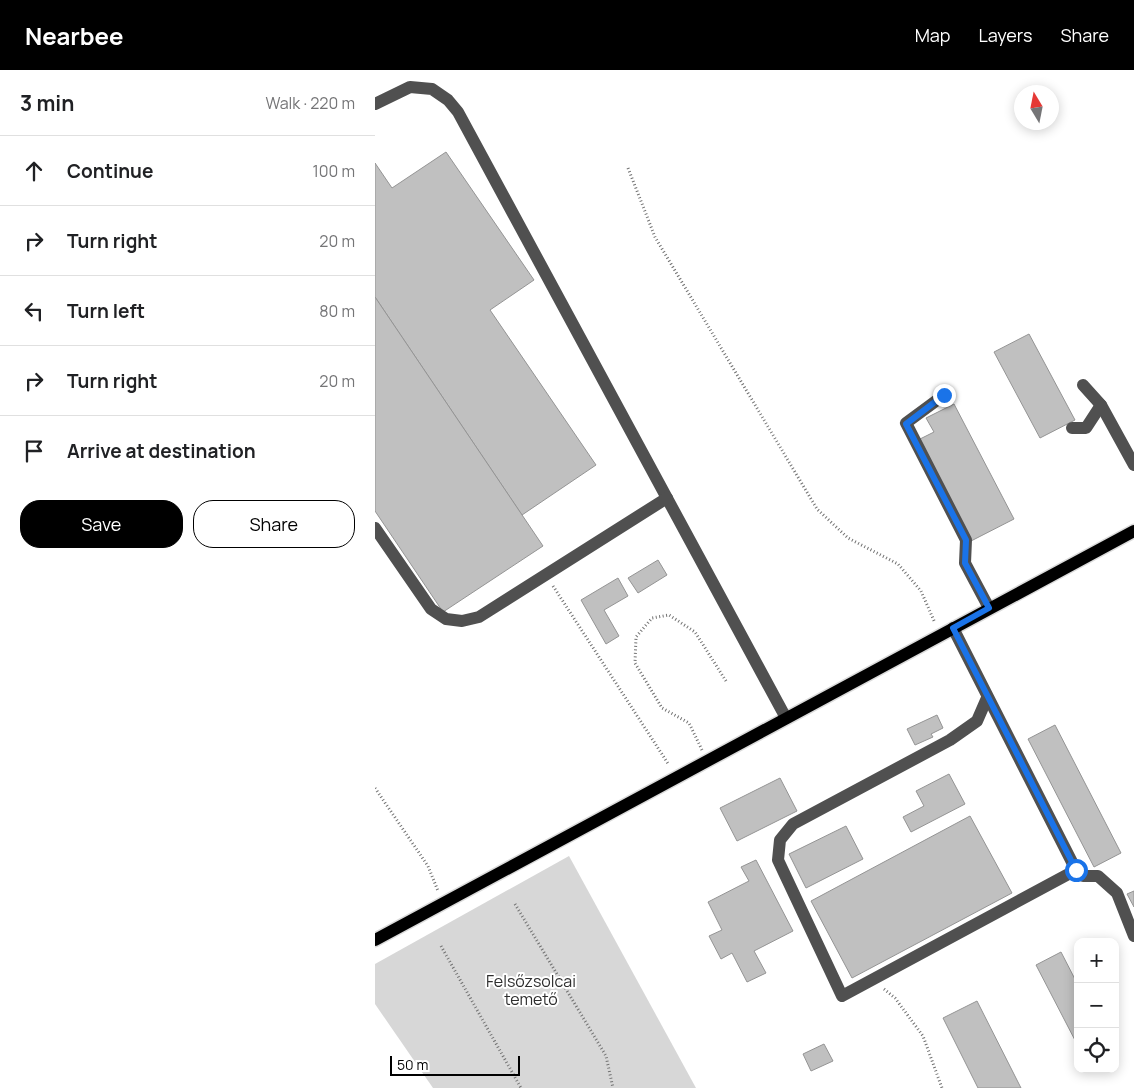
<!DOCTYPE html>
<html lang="en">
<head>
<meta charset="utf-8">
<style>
  body { margin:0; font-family:Manrope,sans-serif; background:#f6f6f6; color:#202124 }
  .controls { position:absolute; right:15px; bottom:15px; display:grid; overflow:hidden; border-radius:10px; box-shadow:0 2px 12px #0003 }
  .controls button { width:45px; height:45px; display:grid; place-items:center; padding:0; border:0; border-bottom:1px solid #e0e0e0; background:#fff; color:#202124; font:25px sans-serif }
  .compass { position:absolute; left:639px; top:15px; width:45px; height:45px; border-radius:50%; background:#fff; box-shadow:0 2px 12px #0003; rotate:350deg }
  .scale { position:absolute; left:15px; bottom:12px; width:130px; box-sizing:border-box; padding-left:5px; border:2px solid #000; border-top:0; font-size:14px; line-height:18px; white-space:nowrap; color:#000; -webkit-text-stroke:4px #fff; paint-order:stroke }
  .stop { position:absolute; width:15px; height:15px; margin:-11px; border:4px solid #1a73e8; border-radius:50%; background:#fff }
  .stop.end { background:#1a73e8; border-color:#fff; box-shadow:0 1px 5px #0008 }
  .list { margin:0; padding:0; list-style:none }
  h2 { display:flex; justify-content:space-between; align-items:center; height:65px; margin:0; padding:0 20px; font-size:21px }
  h2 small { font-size:16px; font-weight:400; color:#757577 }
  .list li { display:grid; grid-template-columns:32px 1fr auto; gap:15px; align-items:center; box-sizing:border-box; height:70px; padding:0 20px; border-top:1px solid #e0e0e0 }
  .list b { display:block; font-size:19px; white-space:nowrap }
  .list em { font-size:16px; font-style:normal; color:#757577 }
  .actions { display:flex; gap:10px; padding:15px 20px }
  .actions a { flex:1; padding:11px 0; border:1px solid #000; border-radius:20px; text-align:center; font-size:18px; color:#000 }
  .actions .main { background:#000; color:#fff }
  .icon { flex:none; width:28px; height:28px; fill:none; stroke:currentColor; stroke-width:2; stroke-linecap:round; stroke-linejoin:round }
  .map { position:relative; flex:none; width:759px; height:1018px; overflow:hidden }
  header { display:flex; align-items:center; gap:30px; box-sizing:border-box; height:70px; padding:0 25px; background:#000; color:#fff }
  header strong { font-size:24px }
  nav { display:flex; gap:28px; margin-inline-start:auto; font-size:18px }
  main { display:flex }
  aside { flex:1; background:#fff }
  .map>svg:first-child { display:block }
  .green { fill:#d7d7d7 }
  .building { fill:#c0c0c0; stroke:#949494 }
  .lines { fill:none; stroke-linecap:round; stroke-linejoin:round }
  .major-casing { stroke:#dbdbdb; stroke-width:15 }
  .path { stroke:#727272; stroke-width:3; stroke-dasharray:1 2.5; stroke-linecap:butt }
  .minor { stroke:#505050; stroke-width:12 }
  .major { stroke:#000; stroke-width:12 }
  .route { stroke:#1a73e8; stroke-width:6 }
  .labels { text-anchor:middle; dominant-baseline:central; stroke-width:4; stroke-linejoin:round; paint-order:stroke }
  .park-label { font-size:16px; fill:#2e2e2e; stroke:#fff }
</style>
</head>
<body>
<header>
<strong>Nearbee</strong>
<nav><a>Map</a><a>Layers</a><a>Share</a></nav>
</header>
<main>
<aside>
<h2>3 min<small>Walk · 220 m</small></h2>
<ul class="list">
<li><svg class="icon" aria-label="ahead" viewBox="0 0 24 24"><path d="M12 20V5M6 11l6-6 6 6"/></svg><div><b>Continue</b></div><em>100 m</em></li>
<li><svg class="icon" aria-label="right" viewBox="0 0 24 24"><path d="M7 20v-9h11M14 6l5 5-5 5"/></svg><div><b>Turn right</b></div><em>20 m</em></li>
<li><svg class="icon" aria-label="left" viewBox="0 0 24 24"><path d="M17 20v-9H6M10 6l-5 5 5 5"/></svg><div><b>Turn left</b></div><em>80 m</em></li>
<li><svg class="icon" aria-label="right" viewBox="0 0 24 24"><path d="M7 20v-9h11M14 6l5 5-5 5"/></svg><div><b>Turn right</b></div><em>20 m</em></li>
<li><svg class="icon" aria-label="arrive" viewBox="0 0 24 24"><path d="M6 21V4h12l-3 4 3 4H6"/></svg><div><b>Arrive at destination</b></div></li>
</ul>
<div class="actions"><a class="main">Save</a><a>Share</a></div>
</aside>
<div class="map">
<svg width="759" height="1018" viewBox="0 0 759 1018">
  <rect width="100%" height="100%" fill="#fff"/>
  <polygon class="green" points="194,786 321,1018 58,1018 0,934 0,894"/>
  <g class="building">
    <polygon points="71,82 159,210 115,240 221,395 147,445 0,227 0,93 17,118"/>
    <polygon points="0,227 168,476 68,542 0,441"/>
    <polygon points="654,264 700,350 665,368 619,282"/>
    <polygon points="579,334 639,449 596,471 543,370 559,362 551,348"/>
    <polygon points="283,490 292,505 263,523 253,508"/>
    <polygon points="243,508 253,526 229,540 244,566 231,574 206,530"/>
    <polygon points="562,645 568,658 556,664 558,667 540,675 532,659"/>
    <polygon points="680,655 746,783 719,797 653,669"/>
    <polygon points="574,704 590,734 536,762 528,747 549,736 541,721"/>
    <polygon points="405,708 422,741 362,771 345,738"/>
    <polygon points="595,746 637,823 477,908 436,831"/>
    <polygon points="471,756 488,789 431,818 414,784"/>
    <polygon points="381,790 418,861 379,881 391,903 372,912 357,883 346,889 334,866 347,860 333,832 374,811 366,797"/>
    <polygon points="759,821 759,837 752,824"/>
    <polygon points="686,882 703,915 703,976 661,895"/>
    <polygon points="602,931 646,1018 603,1018 568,948"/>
    <polygon points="449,974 458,991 436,1001 428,984"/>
  </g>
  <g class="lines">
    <g class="major-casing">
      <polyline id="major" points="0,870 759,461"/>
    </g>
    <g class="path">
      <polyline points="253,98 280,167 442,439 473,468 523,494 546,521 560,553"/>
      <polyline points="178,516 294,695"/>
      <polyline points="327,680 314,653 287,638 260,593 261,567 277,548 294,545 320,562 351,611"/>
      <polyline points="0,718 53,796 63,821"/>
      <polyline points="140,834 231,986 238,1018"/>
      <polyline points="66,876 146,1018"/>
      <polyline points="509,919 520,928 548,966 567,1018"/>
    </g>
    <g class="minor">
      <polyline points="0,34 35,17 57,19 73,30 83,42 411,648"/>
      <polyline points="708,315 726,335 759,395"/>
      <polyline points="569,325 531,353 591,470 590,493 614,538"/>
      <polyline points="697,358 711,358 726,335"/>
      <polyline points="0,458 56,539 71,549 87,551 104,547 292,428"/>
      <polyline points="578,558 701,800 708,806 723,806 742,823 759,866"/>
      <polyline points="612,628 602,651 575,670 418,754 405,770 403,790 467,926 701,800"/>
    </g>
    <use href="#major" class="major"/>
  </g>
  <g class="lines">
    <polyline class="route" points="569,325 531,354 591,470 590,493 614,538 578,558 701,800"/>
  </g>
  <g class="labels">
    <g class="park-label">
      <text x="156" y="911">Felsőzsolcai<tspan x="156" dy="18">temető</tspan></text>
    </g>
  </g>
</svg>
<div class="controls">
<button>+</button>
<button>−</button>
<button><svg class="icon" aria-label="locate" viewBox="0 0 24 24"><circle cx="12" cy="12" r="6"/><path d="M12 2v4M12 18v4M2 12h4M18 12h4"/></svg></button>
</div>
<svg class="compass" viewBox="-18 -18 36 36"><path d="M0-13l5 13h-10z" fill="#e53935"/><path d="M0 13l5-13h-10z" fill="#757577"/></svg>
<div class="scale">50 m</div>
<div class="stop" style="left:701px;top:800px"></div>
<div class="stop end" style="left:569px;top:325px"></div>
</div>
</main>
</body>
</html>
